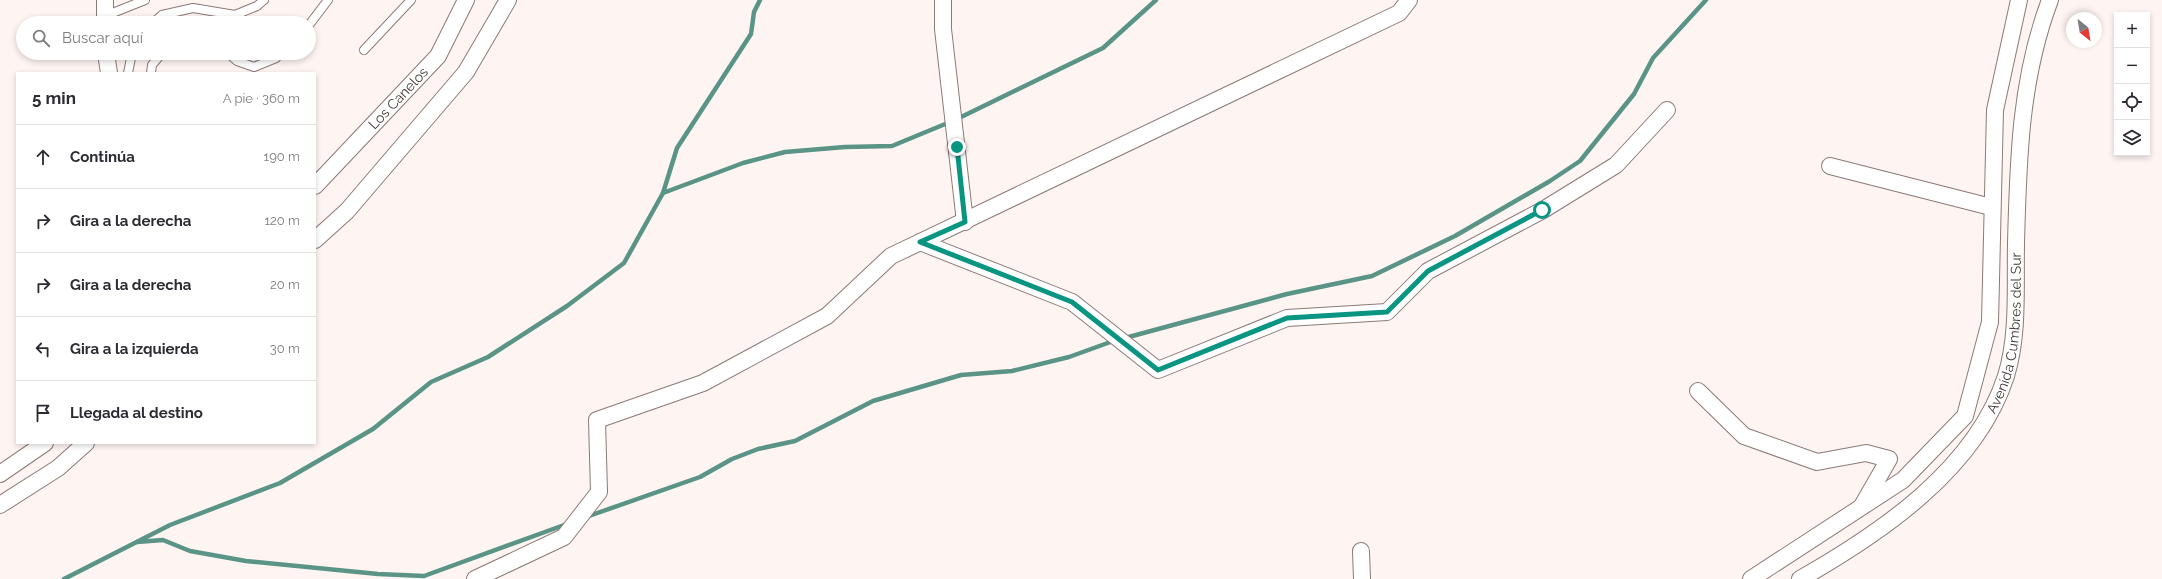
<!DOCTYPE html>
<html lang="es">
<head>
<meta charset="utf-8">
<style>
  body { margin:0; font-family:Raleway,sans-serif; background:#f2f2f3; color:#2b2b33 }
  .controls { position:absolute; right:12px; top:12px; display:grid; overflow:hidden; border-radius:0px; box-shadow:0 2px 6px #0003 }
  .controls button { width:36px; height:36px; display:grid; place-items:center; padding:0; border:0; border-bottom:1px solid #e1e1e2; background:#fff; color:#2b2b33; font:20px sans-serif }
  .compass { position:absolute; left:2066px; top:12px; width:36px; height:36px; border-radius:50%; background:#fff; box-shadow:0 2px 6px #0003; rotate:150deg }
  .stop { position:absolute; width:12px; height:12px; margin:-9px; border:3px solid #099581; border-radius:50%; background:#fff }
  .stop.end { background:#099581; border-color:#fff; box-shadow:0 1px 4px #0008 }
  .list { margin:0; padding:0; list-style:none }
  h2 { display:flex; justify-content:space-between; align-items:center; height:52px; margin:0; padding:0 16px; font-size:17px }
  h2 small { font-size:13px; font-weight:400; color:#7c7c81 }
  .list li { display:grid; grid-template-columns:26px 1fr auto; gap:12px; align-items:center; box-sizing:border-box; height:64px; padding:0 16px; border-top:1px solid #e1e1e2 }
  .list b { display:block; font-size:15px; white-space:nowrap }
  .list em { font-size:13px; font-style:normal; color:#7c7c81 }
  .icon { flex:none; width:22px; height:22px; fill:none; stroke:currentColor; stroke-width:2; stroke-linecap:round; stroke-linejoin:round }
  .map { position:relative; flex:none; width:2162px; height:579px; overflow:hidden }
  .search { position:absolute; background:#fff; box-shadow:0 2px 6px #0003; left:16px; top:16px; width:300px; height:44px; display:flex; align-items:center; gap:10px; box-sizing:border-box; padding:0 14px; border-radius:22px; color:#7c7c81; font-size:15px }
  .panel { position:absolute; background:#fff; box-shadow:0 2px 6px #0003; left:16px; top:72px; width:300px; height:372px; border-radius:0px }
  .map>svg:first-child { display:block }
  .lines { fill:none; stroke-linecap:round; stroke-linejoin:round }
  .stream { stroke:#5a9487; stroke-width:4.5 }
  .service-casing { stroke:#8c7975; stroke-width:10 }
  .minor-casing { stroke:#8c7975; stroke-width:18 }
  .service { stroke:#fff; stroke-width:8 }
  .minor { stroke:#fff; stroke-width:16 }
  .route { stroke:#099581; stroke-width:5 }
  .labels { text-anchor:middle; dominant-baseline:central; stroke-width:3; stroke-linejoin:round; paint-order:stroke }
  .street-label { font-size:14px; fill:#413937; stroke:#fff }
</style>
</head>
<body>
<div class="map">
<svg width="2162" height="579" viewBox="0 0 2162 579">
  <rect width="100%" height="100%" fill="#fef5f3"/>
  <g class="lines">
    <g class="stream">
      <polyline points="957,119 1103,48 1156,0"/>
      <polyline points="663,193 743,163 785,152 845,147 892,146 950,122"/>
      <polyline points="1125,338 1287,294 1372,276 1455,236 1550,181 1580,161 1634,94 1653,58 1706,0"/>
      <polyline points="586,517 700,477 732,459 758,449 795,441 873,401 961,375 1012,371 1069,357 1116,340"/>
      <polyline points="137,542 163,540 190,551 246,561 378,574 424,576 567,524"/>
      <polyline points="64,579 170,525 280,483 373,429 431,382 488,357 567,306 624,263 663,193 677,148 751,34 754,12 760,0"/>
    </g>
    <g class="service-casing">
      <g id="service">
        <polyline points="105,16 145,0"/>
        <polyline points="153,23 162,15 193,8 235,15 257,6 264,0"/>
        <polyline points="309,25 328,0"/>
        <polyline points="364,50 411,0"/>
        <polyline points="228,53 237,61 254,67 276,58 281,53"/>
        <polyline points="128,73 132,53"/>
        <polyline points="151,73 152,65 162,53"/>
      </g>
    </g>
    <g class="minor-casing">
      <g id="minor">
        <polyline points="943,0 943,29 965,222"/>
        <polyline points="105,23 105,0"/>
        <polyline points="106,53 109,73"/>
        <polyline points="1830,166 1991,207"/>
        <path id="s1" d="M315 186 438 56 466 0"/>
        <polyline points="315,240 347,211 466,72 508,0"/>
        <polyline points="920,242 1072,302 1158,370 1287,318 1387,312 1428,271 1543,210 1616,165 1667,110"/>
        <polyline points="1698,391 1744,436 1817,462 1866,453 1889,459 1862,506"/>
        <polyline points="0,474 45,443"/>
        <polyline points="0,505 58,468 86,443"/>
        <polyline points="1361,551 1362,579"/>
        <polyline points="475,579 564,537 599,492 597,420 703,383 827,316 891,256 1399,13 1409,0"/>
        <polyline points="1751,579 1903,480 1965,416 1990,322 1995,110 2019,0"/>
        <path id="s2" d="M1800 579C1881 533 1976 469 2006 376 2019 334 2015 287 2016 244 2018 161 2020 79 2050 0"/>
      </g>
    </g>
    <use href="#service" class="service"/>
    <use href="#minor" class="minor"/>
  </g>
  <g class="lines">
    <polyline class="route" points="957,147 965,222 920,242 1072,302 1158,370 1287,318 1387,312 1428,271 1542,210"/>
  </g>
  <g class="labels">
    <g class="street-label">
      <text stroke="none"><textPath href="#s1" startOffset="121">Los Canelos</textPath></text>
      <text stroke="none"><textPath href="#s2" startOffset="338">Avenida Cumbres del Sur</textPath></text>
    </g>
  </g>
</svg>
<div class="controls">
<button>+</button>
<button>−</button>
<button><svg class="icon" aria-label="locate" viewBox="0 0 24 24"><circle cx="12" cy="12" r="6"/><path d="M12 2v4M12 18v4M2 12h4M18 12h4"/></svg></button>
<button><svg class="icon" aria-label="layers" viewBox="0 0 24 24"><path d="M12 4l9 5-9 5-9-5zM3 14l9 5 9-5"/></svg></button>
</div>
<svg class="compass" viewBox="-18 -18 36 36"><path d="M0-13l5 13h-10z" fill="#e53935"/><path d="M0 13l5-13h-10z" fill="#7c7c81"/></svg>
<div class="stop" style="left:1542px;top:210px"></div>
<div class="stop end" style="left:957px;top:147px"></div>
<div class="search"><svg class="icon" aria-label="search" viewBox="0 0 24 24"><circle cx="10" cy="10" r="6"/><path d="M15 15l6 6"/></svg>Buscar aquí</div>
<section class="panel">
<h2>5 min<small>A pie · 360 m</small></h2>
<ul class="list">
<li><svg class="icon" aria-label="ahead" viewBox="0 0 24 24"><path d="M12 20V5M6 11l6-6 6 6"/></svg><div><b>Continúa</b></div><em>190 m</em></li>
<li><svg class="icon" aria-label="right" viewBox="0 0 24 24"><path d="M7 20v-9h11M14 6l5 5-5 5"/></svg><div><b>Gira a la derecha</b></div><em>120 m</em></li>
<li><svg class="icon" aria-label="right" viewBox="0 0 24 24"><path d="M7 20v-9h11M14 6l5 5-5 5"/></svg><div><b>Gira a la derecha</b></div><em>20 m</em></li>
<li><svg class="icon" aria-label="left" viewBox="0 0 24 24"><path d="M17 20v-9H6M10 6l-5 5 5 5"/></svg><div><b>Gira a la izquierda</b></div><em>30 m</em></li>
<li><svg class="icon" aria-label="arrive" viewBox="0 0 24 24"><path d="M6 21V4h12l-3 4 3 4H6"/></svg><div><b>Llegada al destino</b></div></li>
</ul>
</section>
</div>
</body>
</html>
